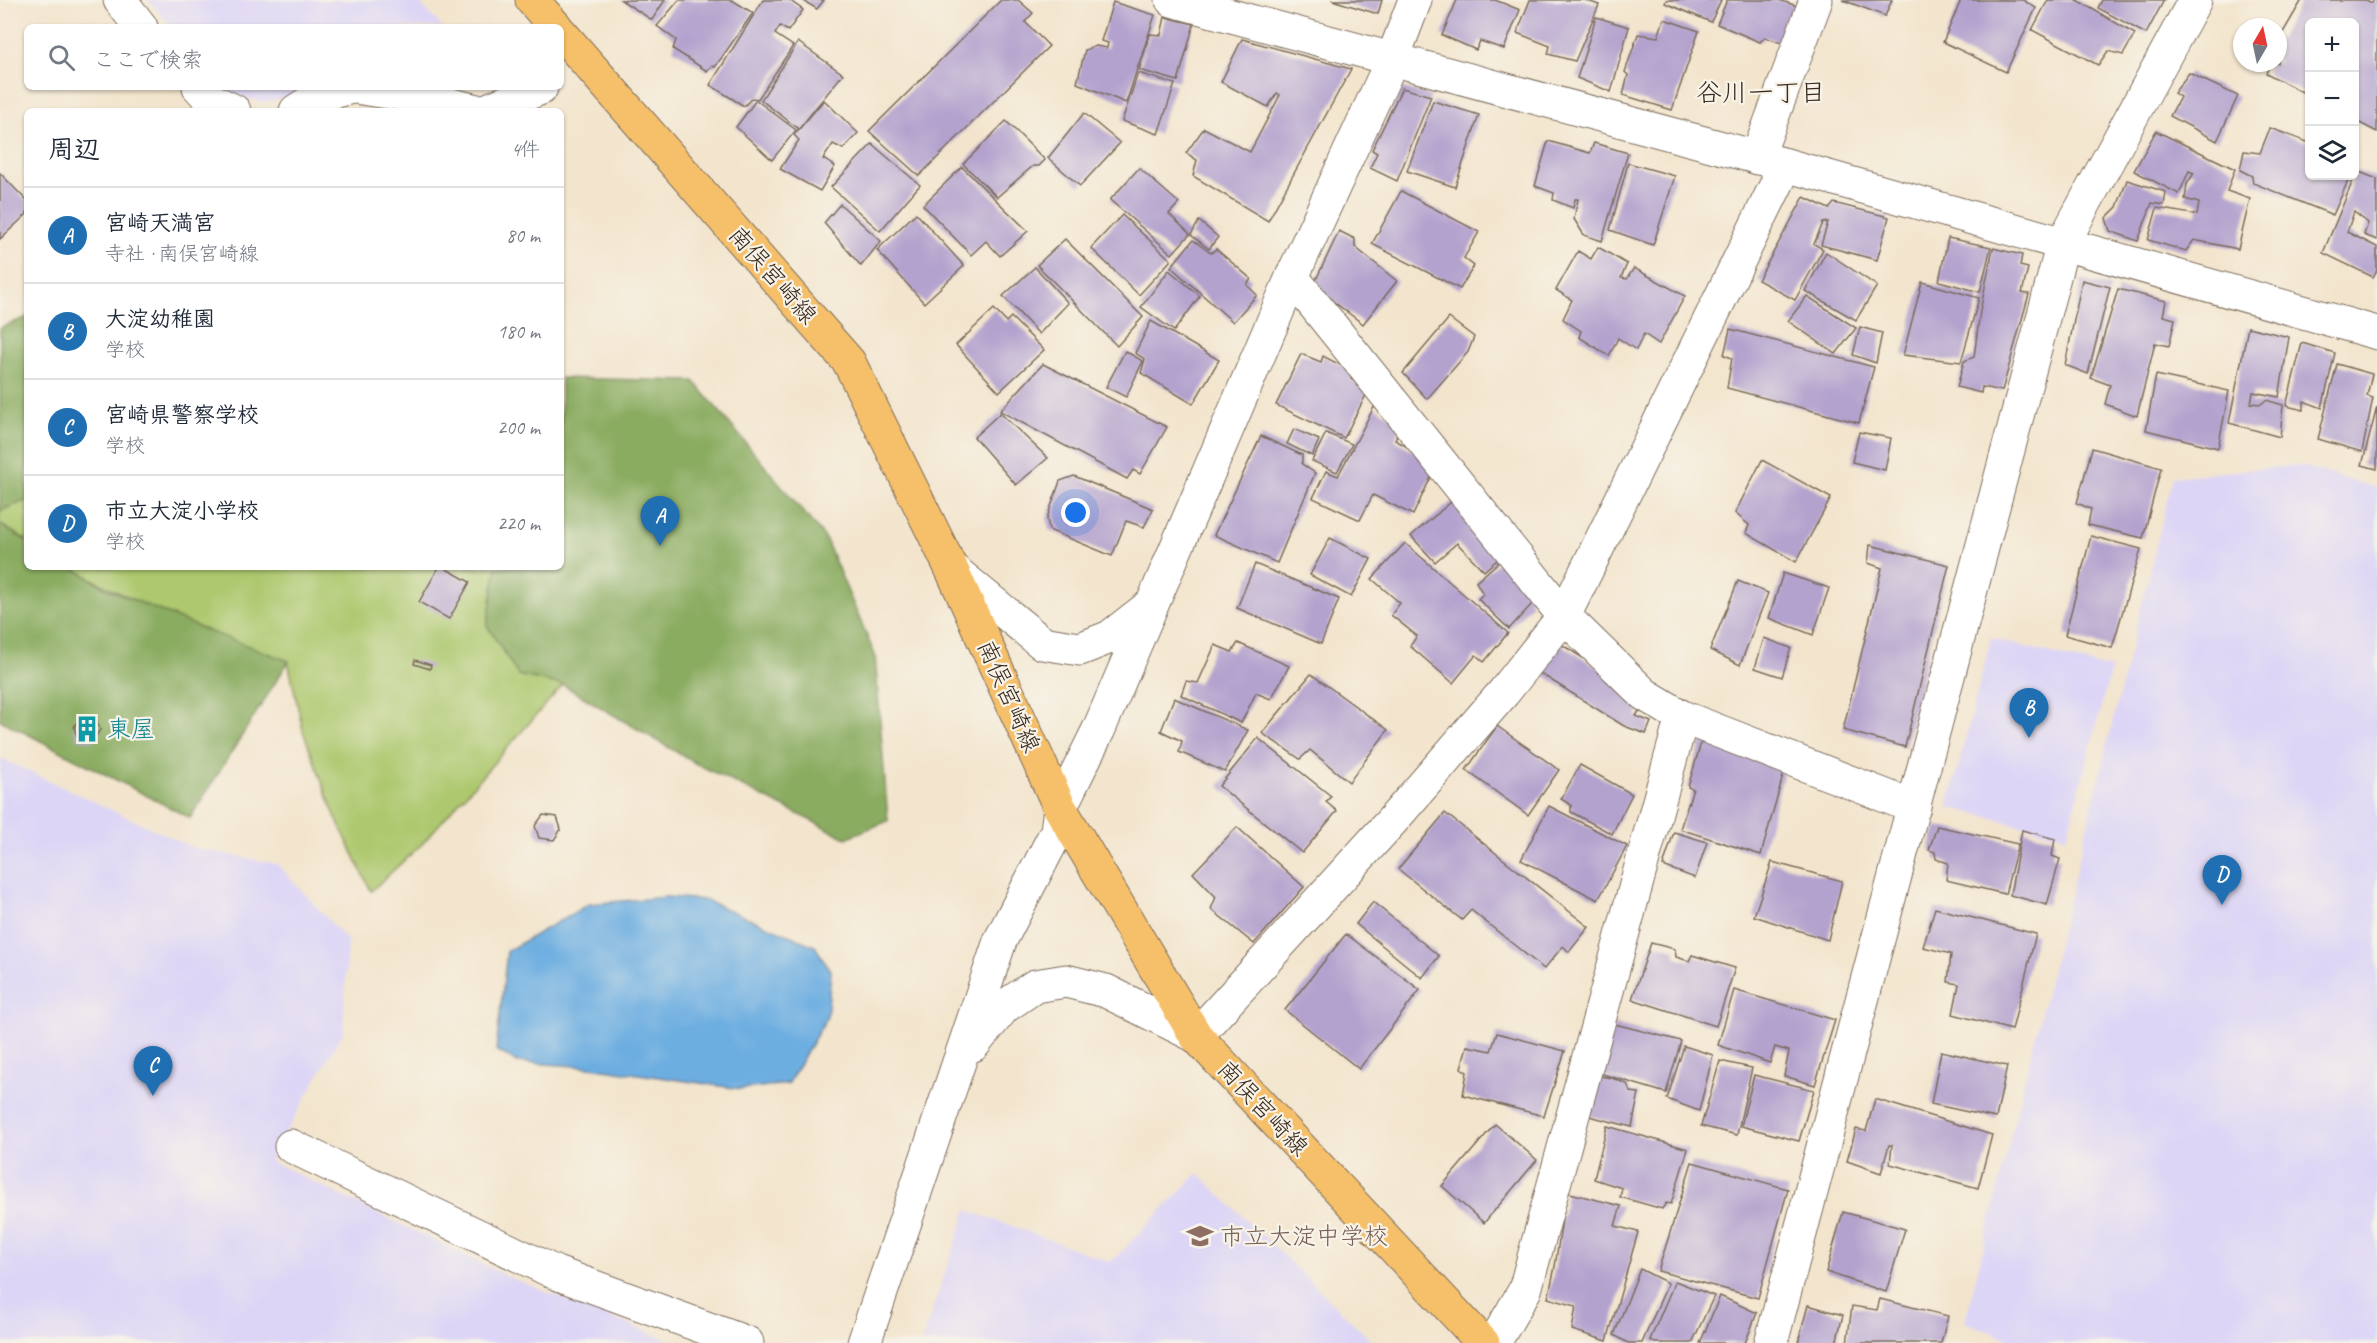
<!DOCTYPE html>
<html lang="ja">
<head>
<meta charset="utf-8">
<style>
  body { margin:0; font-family:Caveat,"Klee One",sans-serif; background:#f2f2f3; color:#1f2937 }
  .controls { position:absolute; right:18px; top:18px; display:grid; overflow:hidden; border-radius:9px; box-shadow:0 2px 4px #0004 }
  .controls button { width:54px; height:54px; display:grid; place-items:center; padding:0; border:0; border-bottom:2px solid #e0e1e3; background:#fff; color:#1f2937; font:30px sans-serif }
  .compass { position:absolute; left:2233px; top:18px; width:54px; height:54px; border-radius:50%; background:#fff; box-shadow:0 2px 4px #0004; rotate:9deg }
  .you { position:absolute; left:1076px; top:513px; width:21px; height:21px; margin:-15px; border:4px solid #fff; border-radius:50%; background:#1a73e8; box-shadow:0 0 0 9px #1a73e833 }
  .badge { display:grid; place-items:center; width:39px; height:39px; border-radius:50%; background:#1f6fb2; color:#fff; font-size:20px; font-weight:700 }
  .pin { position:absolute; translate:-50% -50px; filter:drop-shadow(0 2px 3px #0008) }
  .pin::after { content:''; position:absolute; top:32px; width:21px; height:18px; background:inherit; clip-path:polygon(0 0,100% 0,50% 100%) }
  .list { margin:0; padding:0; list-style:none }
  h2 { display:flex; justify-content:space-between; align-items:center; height:78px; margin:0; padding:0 24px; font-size:26px }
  h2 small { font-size:20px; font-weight:400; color:#747a83 }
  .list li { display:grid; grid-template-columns:39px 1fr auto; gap:18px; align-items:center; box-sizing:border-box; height:96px; padding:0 24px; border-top:2px solid #e0e1e3 }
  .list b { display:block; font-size:22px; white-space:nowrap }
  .list p { margin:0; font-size:20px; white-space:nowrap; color:#747a83 }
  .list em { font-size:20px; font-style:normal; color:#747a83 }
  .icon { flex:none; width:33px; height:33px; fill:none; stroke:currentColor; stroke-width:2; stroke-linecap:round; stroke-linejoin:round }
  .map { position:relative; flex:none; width:2377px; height:1343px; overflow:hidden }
  .search { position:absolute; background:#fff; box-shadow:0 2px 4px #0004; left:24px; top:24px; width:540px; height:66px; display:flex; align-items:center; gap:15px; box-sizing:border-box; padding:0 21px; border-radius:9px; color:#747a83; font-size:22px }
  .panel { position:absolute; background:#fff; box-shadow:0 2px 4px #0004; left:24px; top:108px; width:540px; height:462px; border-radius:9px }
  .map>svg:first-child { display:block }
  .built { fill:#ddd5f6 }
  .green { fill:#adc86e; stroke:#747946; stroke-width:1.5 }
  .forest { fill:#8aac61; stroke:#626b40; stroke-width:1.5 }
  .water { fill:#6daee1; stroke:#546c80; stroke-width:1.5 }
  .building { fill:#b3a2ce }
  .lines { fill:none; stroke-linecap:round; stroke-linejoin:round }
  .minor-casing { stroke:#7b6b5b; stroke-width:35 }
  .major-casing { stroke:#7b6b5b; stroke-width:35 }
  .minor { stroke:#fff; stroke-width:33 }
  .major { stroke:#f6c06b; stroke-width:33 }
  .labels { text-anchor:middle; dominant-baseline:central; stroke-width:4.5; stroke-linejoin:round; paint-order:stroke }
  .street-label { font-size:24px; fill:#3b2a1e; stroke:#f7f3e8 }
  .culture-label { font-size:24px; fill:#0d838f; stroke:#f7f3e8; text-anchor:start }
  .education-label { font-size:24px; fill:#785e54; stroke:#f7f3e8; text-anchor:start }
  .neighbourhood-label { font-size:26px; fill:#3b2a1e; stroke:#f7f3e8 }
</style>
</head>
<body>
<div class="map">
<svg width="2377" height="1343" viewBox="0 0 2377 1343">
  <rect width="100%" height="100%" fill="#f7f3e8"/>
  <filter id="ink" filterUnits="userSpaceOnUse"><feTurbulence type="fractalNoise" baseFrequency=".0167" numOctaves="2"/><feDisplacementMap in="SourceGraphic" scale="12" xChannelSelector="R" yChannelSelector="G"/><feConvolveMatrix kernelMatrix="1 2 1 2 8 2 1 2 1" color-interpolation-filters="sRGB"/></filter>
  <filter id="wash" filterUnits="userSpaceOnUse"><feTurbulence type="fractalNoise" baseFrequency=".008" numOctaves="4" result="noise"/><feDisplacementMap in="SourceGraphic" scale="24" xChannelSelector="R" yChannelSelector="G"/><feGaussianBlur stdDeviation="1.35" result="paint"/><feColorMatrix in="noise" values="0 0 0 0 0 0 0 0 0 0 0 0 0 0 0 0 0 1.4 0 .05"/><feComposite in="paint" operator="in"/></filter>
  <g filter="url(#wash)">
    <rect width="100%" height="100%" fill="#f3e5cd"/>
    <g class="built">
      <polygon points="148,0 417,0 442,27 172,27"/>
      <polygon points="226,87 304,87 292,96 264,102 233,95"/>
      <polygon points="2298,465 2377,488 2377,1343 2019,1343 1965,1322 2173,477"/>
      <polygon points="1991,638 2111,669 2067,837 1948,807"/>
      <polygon points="0,758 194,848 277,864 348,941 343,1032 270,1161 511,1278 676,1343 0,1343"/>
      <polygon points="1198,1173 1374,1343 921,1343 967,1210 1111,1262"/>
    </g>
    <g class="green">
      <polygon points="27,500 27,541 0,524 0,511"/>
      <path d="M71 567H497L487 625 518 675 563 685 421 845 371 891 335 816 303 731 288 661C215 634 139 607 71 567Z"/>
    </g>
    <g class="forest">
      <polygon points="27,317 27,500 0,511 0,328"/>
      <polygon points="561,378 694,381 825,538 875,655 888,821 846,838 695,763 563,685 518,675 487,625 497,567 561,567"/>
      <polygon points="0,525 27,541 27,567 71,567 106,588 208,631 289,661 190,818 0,720"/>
    </g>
    <polygon class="water" points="667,897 705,900 815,946 831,972 827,1017 788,1084 741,1089 590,1067 517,1062 496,1050 507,951 589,904"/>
    <g id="blocks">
      <g class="building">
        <polygon points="621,0 665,0 652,20"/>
        <polygon points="679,0 732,0 753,13 715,67 712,66 707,71 673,49 676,40 657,26"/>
        <polygon points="763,0 789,0 803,10 788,31 780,26 775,34 793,46 758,99 752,98 744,106 710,85"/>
        <polygon points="802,0 824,0 817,9"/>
        <polygon points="1001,0 1018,0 1033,13 1025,22 1049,46 919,176 869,131"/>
        <polygon points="1332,0 1382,0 1378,14"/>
        <polygon points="1457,0 1495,0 1520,10 1504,49 1480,41 1476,50 1442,35"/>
        <polygon points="1530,0 1585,0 1599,5 1575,61 1548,54 1550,46 1517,33"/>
        <polygon points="1666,0 1721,0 1711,22 1665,3"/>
        <polygon points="1727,0 1779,0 1803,8 1787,45 1765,37 1760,42 1717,24"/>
        <polygon points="1843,0 1892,0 1885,16"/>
        <polygon points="1961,0 2023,0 2036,8 2006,72 1943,42"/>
        <polygon points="2048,0 2077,0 2135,34 2123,55 2108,51 2098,65 2032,30"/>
        <polygon points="2102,0 2164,0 2146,34 2098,8"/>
        <polygon points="2302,0 2366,0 2372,3 2373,0 2377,0 2377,132 2354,120 2354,22 2310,22 2310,96 2266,73 2271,63 2278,63 2278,41"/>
        <polygon points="1113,2 1155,15 1126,103 1077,83 1085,50 1096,46 1107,48 1108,43 1101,41"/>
        <polygon points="1165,17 1194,24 1178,81 1139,70 1150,34 1161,35"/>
        <polygon points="1596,17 1629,27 1611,92 1577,78"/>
        <polygon points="1664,19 1699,31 1672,110 1623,95 1628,75 1625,72 1638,34 1658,37"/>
        <polygon points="1242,39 1351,69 1268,221 1193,176 1197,160 1186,153 1204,128 1250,152 1280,95 1277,93 1268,107 1221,82"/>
        <polygon points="798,42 843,74 799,129 761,100"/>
        <polygon points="1138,73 1175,84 1158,134 1122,121"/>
        <polygon points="2189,73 2238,96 2217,141 2170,116 2180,97 2174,93"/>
        <polygon points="1402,88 1431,96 1397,181 1370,168 1377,153 1372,150"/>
        <polygon points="756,100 796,130 772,160 736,127"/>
        <polygon points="824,100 858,133 843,149 833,144 823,159 835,166 820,191 780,169 799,140 794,135"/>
        <polygon points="1433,101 1479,115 1455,187 1407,171"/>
        <polygon points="1084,113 1120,143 1080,186 1048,158"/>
        <polygon points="1006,121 1045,160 1039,166 1033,166 997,197 963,164"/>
        <polygon points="2270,128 2310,143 2310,176 2350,176 2333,215 2253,183 2252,176 2240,170 2244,151 2260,153"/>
        <polygon points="2156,131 2235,169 2227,191 2250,199 2238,249 2194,240 2186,251 2148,240 2157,208 2197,215 2199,203 2185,199 2187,184 2194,173 2189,171 2179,194 2134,171"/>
        <polygon points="1548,141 1590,153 1594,143 1628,153 1602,241 1584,235 1574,219 1578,199 1575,199 1573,208 1553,200 1554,193 1535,186"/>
        <polygon points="872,144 920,185 880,231 831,187"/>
        <polygon points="1628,163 1675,176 1653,245 1610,230"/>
        <polygon points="962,167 1028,231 1000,256 986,241 971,255 923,205"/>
        <polygon points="1139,168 1179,203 1169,214 1190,234 1172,254 1110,200"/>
        <polygon points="2357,171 2377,179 2377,240 2364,235 2368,223 2354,212 2347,232 2377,247 2377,270 2373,277 2323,253"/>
        <polygon points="0,173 27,201 27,214 0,239"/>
        <polygon points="2127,180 2166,192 2164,205 2152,203 2138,241 2110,231 2106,218 2117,207"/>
        <polygon points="1401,191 1479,232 1464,258 1474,266 1460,289 1372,244"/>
        <polygon points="1804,197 1829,209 1834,203 1889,217 1877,260 1821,245 1828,222 1823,223 1814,244 1823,249 1795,300 1758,280"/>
        <polygon points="840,204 881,241 861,266 824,223"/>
        <polygon points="916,213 964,266 924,303 877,250"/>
        <polygon points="1122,215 1171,260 1139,295 1091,248"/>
        <polygon points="1199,221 1218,237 1209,249 1191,235"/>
        <polygon points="1339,231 1355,239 1355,247 1397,281 1363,324 1313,286"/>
        <polygon points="1948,238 1991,247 1980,292 1939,281"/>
        <polygon points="1065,239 1143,317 1117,346 1037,265"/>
        <polygon points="1193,240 1211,253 1216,249 1251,279 1247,285 1257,295 1233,322 1171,267"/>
        <polygon points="1598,247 1627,264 1621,278 1627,279 1634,268 1685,296 1659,344 1644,334 1636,350 1618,338 1609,356 1579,337 1581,331 1563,319 1572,300 1556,290 1578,251 1591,259"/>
        <polygon points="1993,248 2022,255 2020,266 2028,268 2022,293 2029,294 2002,391 1982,387 1981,393 1957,387 1964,361 1974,357 1980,311"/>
        <polygon points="1826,252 1877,286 1856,320 1805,291"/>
        <polygon points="1035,267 1068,303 1039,334 1003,296"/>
        <polygon points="1169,270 1200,296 1174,331 1141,307"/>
        <polygon points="2082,280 2110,287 2088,374 2065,365"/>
        <polygon points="1922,282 1979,298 1961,362 1903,355"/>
        <polygon points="2118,289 2166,301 2163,316 2175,319 2169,346 2155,343 2137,416 2105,404 2110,385 2091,378"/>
        <polygon points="1807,296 1856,328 1836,354 1788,321"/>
        <polygon points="994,309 1006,322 1011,317 1044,350 999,392 956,345"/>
        <polygon points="1449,318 1474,337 1468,352 1427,399 1403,373"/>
        <polygon points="1151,321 1219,360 1193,404 1141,373 1145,359 1135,353"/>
        <polygon points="1860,327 1882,333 1876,363 1853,355"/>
        <polygon points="2248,327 2289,337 2279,397 2253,392 2251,403 2261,404 2266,400 2283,405 2280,437 2229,423"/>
        <polygon points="1730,329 1874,367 1859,423 1727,388 1732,358 1724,355"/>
        <polygon points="2302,343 2335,353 2322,408 2304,401 2304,410 2286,406"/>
        <polygon points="1125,351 1143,361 1126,397 1106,387"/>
        <polygon points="1301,354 1321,362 1323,356 1354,372 1351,379 1369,389 1344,438 1276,405"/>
        <polygon points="1043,364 1167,427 1140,474 1133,470 1127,479 1000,411"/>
        <polygon points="2337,364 2372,374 2367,396 2373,398 2362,452 2318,439"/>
        <polygon points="2156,375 2229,391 2218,448 2146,430"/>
        <polygon points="1374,407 1401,421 1395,440 1437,464 1413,515 1373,495 1360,520 1313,498 1326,471 1338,476"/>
        <polygon points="2377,407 2377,469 2362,465"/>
        <polygon points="1000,413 1048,458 1016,485 974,437"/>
        <polygon points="1294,429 1319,440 1312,456 1287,444"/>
        <polygon points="1859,432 1891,438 1885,470 1852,462"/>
        <polygon points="1326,433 1352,444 1337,472 1312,461"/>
        <polygon points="1261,436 1302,455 1302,464 1315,473 1277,563 1214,535"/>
        <polygon points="2092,448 2161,468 2143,538 2088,525 2091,509 2077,503"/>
        <polygon points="1762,460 1831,498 1796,562 1746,533 1749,525 1735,513"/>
        <polygon points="1074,476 1153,509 1144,527 1126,521 1112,556 1049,530 1047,518 1060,481"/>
        <polygon points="1457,497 1505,553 1484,571 1457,543 1435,562 1411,536"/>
        <polygon points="2091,536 2141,549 2112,648 2065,635"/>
        <polygon points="1330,538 1371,559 1351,597 1310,575"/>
        <polygon points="1405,543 1508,633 1484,662 1476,655 1453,683 1410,646 1417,636 1391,615 1400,603 1372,579"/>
        <polygon points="1870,545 1949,565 1905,747 1843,730 1882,568 1868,563"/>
        <polygon points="1502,559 1534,591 1529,600 1532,604 1509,629 1478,599 1483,594 1476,582"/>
        <polygon points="1255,564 1339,599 1321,644 1237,608"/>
        <polygon points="439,567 443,567 470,582 449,619 419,602"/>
        <polygon points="1783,573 1829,588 1813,635 1769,618"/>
        <polygon points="1738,581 1768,593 1740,665 1710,650"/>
        <polygon points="1764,638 1791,648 1782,677 1755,668"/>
        <polygon points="1556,641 1647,698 1636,716 1651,722 1646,734 1624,726 1538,672"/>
        <polygon points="1238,643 1289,666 1271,699 1256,693 1241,723 1181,695 1186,681 1198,683 1215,645 1232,652"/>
        <polygon points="415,660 431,665 430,669 414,664"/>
        <polygon points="1311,674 1388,730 1349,782 1310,750 1300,759 1262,733"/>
        <polygon points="1174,698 1248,730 1225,772 1179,752 1182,741 1161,731"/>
        <polygon points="81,716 96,718 100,730 93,741 78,739 74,727"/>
        <polygon points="1497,726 1559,770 1528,815 1466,770"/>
        <polygon points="1705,729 1786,765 1761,855 1680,829 1693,789 1688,787"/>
        <polygon points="1258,738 1331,796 1326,802 1337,811 1302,853 1219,786"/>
        <polygon points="1580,765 1632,794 1612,834 1571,812 1571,805 1561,799"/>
        <polygon points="1549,806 1627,846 1598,900 1521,860"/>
        <polygon points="1445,813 1589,927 1569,952 1563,946 1544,969 1471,910 1462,920 1398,869"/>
        <polygon points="543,815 557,817 561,829 554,840 539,838 535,826"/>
        <polygon points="1937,826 2018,844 2005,894 1946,880 1948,863 1936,859 1935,852 1929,850"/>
        <polygon points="1237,827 1304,887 1254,944 1211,909 1216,897 1193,873"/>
        <polygon points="2022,830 2055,839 2052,856 2060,859 2047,905 2010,895"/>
        <polygon points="1674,832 1707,842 1695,878 1663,866"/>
        <polygon points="1772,862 1842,881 1828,940 1754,916"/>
        <polygon points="1373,902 1439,956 1422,978 1356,924"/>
        <polygon points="1935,908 2036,934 2012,1030 1953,1014 1959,984 1948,982 1951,954 1923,947"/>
        <polygon points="1346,934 1420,990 1359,1069 1285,1010"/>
        <polygon points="1651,943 1675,949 1676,957 1689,961 1692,955 1735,968 1716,1026 1632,999"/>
        <polygon points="1734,990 1835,1020 1815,1085 1784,1076 1789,1051 1775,1047 1770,1063 1718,1045"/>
        <polygon points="1615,1024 1681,1041 1666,1093 1599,1073"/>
        <polygon points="1497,1033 1565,1051 1544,1116 1463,1095 1467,1072 1461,1068 1467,1046 1491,1051"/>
        <polygon points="1684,1046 1713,1055 1699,1111 1667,1099"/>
        <polygon points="1941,1051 2007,1066 1996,1118 1931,1104"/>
        <polygon points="1720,1061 1752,1068 1737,1135 1701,1126"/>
        <polygon points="1754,1075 1814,1090 1799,1141 1741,1126"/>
        <polygon points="1599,1076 1612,1078 1627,1084 1631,1092 1639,1093 1632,1127 1589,1116"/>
        <polygon points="1875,1099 1992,1135 1978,1188 1890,1164 1892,1145 1889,1145 1881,1173 1847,1161 1856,1129 1866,1131"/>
        <polygon points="1495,1124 1537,1160 1484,1223 1442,1186"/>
        <polygon points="1607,1126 1688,1149 1671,1204 1666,1203 1662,1209 1620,1197 1622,1188 1594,1179"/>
        <polygon points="1692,1162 1788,1189 1758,1298 1658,1271"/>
        <polygon points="1566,1192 1621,1206 1615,1226 1638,1232 1607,1341 1572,1330 1576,1306 1548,1298 1555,1267"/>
        <polygon points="1843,1212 1905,1229 1886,1292 1826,1272"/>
        <polygon points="1640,1269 1668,1283 1642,1343 1628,1343 1614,1335"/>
        <polygon points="1675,1281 1714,1296 1692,1343 1655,1343 1650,1340"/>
        <polygon points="1720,1296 1757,1313 1745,1343 1700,1343"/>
        <polygon points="1880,1299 1948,1316 1941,1343 1847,1343 1852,1306 1877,1310"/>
        <polygon points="1808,1305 1843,1315 1836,1343 1798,1343"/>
      </g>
    </g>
  </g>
  <g filter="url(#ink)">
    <use href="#blocks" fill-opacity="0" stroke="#7b6b5b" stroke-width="1.5"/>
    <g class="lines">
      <g class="minor-casing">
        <g id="minor">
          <polyline points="120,0 141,27"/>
          <polyline points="1172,0 1786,165 2377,333"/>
          <polyline points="199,87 211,100 234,111"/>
          <polyline points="355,87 414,96 477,111"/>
          <polyline points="296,111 321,95 352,87"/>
          <polyline points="485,111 541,88"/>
          <polyline points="1757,158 1816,0"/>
          <polyline points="1292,277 1564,616 1644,694 1682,717 1914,807"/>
          <polyline points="951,568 1042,643 1080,649 1110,637 1151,605"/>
          <polyline points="973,1045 1004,1007 1035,986 1066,981 1106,991 1196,1036 1391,822 1504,692 1564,616 1786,165"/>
          <polyline points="291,1146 556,1273 747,1343"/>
          <polyline points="864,1343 1000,941 1057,831 1060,808 1099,729 1292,277 1393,58 1415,0"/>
          <polyline points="1494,1343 1525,1290 1682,717"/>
          <polyline points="1771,1343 2063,243 2195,0"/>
        </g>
      </g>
      <g class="major-casing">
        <g id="major">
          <polyline points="532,0 556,27"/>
          <polyline points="561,33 849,362 951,568 1060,808 1196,1036 1483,1343"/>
        </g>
      </g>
      <use href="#minor" class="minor"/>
      <use href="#major" class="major"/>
    </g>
  </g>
  <defs>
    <g id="building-bare" transform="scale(2.07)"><path d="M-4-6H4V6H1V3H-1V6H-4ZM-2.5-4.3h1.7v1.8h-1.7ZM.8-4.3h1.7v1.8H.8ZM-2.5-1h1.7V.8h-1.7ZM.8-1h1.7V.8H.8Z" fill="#0f9aa8" stroke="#f7f3e8" stroke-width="2.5" paint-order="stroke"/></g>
    <g id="school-bare" transform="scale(2.07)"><path d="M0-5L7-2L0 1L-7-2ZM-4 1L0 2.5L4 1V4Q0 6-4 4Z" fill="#8d6e63" stroke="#f7f3e8" stroke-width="2.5" paint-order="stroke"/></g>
  </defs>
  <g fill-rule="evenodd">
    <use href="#building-bare" x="87" y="729"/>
    <use href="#school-bare" x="1200" y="1236"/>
  </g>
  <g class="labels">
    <g class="street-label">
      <text transform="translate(773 275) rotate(49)">南俣宮崎線</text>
      <text transform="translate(1009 696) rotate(66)">南俣宮崎線</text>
      <text transform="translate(1263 1108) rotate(47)">南俣宮崎線</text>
    </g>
    <g class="culture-label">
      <text x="107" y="729">東屋</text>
    </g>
    <g class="education-label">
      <text x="1220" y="1236">市立大淀中学校</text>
    </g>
    <g class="neighbourhood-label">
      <text x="1761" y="92">谷川一丁目</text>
    </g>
  </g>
</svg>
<div class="controls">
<button>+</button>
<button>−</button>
<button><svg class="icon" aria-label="layers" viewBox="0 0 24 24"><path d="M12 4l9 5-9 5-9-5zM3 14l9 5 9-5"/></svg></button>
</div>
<svg class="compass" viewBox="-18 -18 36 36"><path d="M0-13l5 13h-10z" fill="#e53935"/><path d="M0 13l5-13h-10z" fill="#747a83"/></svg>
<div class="you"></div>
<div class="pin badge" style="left:660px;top:546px">A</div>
<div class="pin badge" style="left:2029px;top:738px">B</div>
<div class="pin badge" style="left:153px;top:1096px">C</div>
<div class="pin badge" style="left:2222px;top:905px">D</div>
<div class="search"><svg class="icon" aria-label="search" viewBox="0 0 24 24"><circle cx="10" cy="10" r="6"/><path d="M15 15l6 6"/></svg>ここで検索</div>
<section class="panel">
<h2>周辺<small>4件</small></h2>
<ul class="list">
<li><span class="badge">A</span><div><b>宮崎天満宮</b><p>寺社 · 南俣宮崎線</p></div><em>80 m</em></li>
<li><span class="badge">B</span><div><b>大淀幼稚園</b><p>学校</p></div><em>180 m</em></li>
<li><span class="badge">C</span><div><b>宮崎県警察学校</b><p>学校</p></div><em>200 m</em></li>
<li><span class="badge">D</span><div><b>市立大淀小学校</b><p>学校</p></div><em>220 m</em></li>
</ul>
</section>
</div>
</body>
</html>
